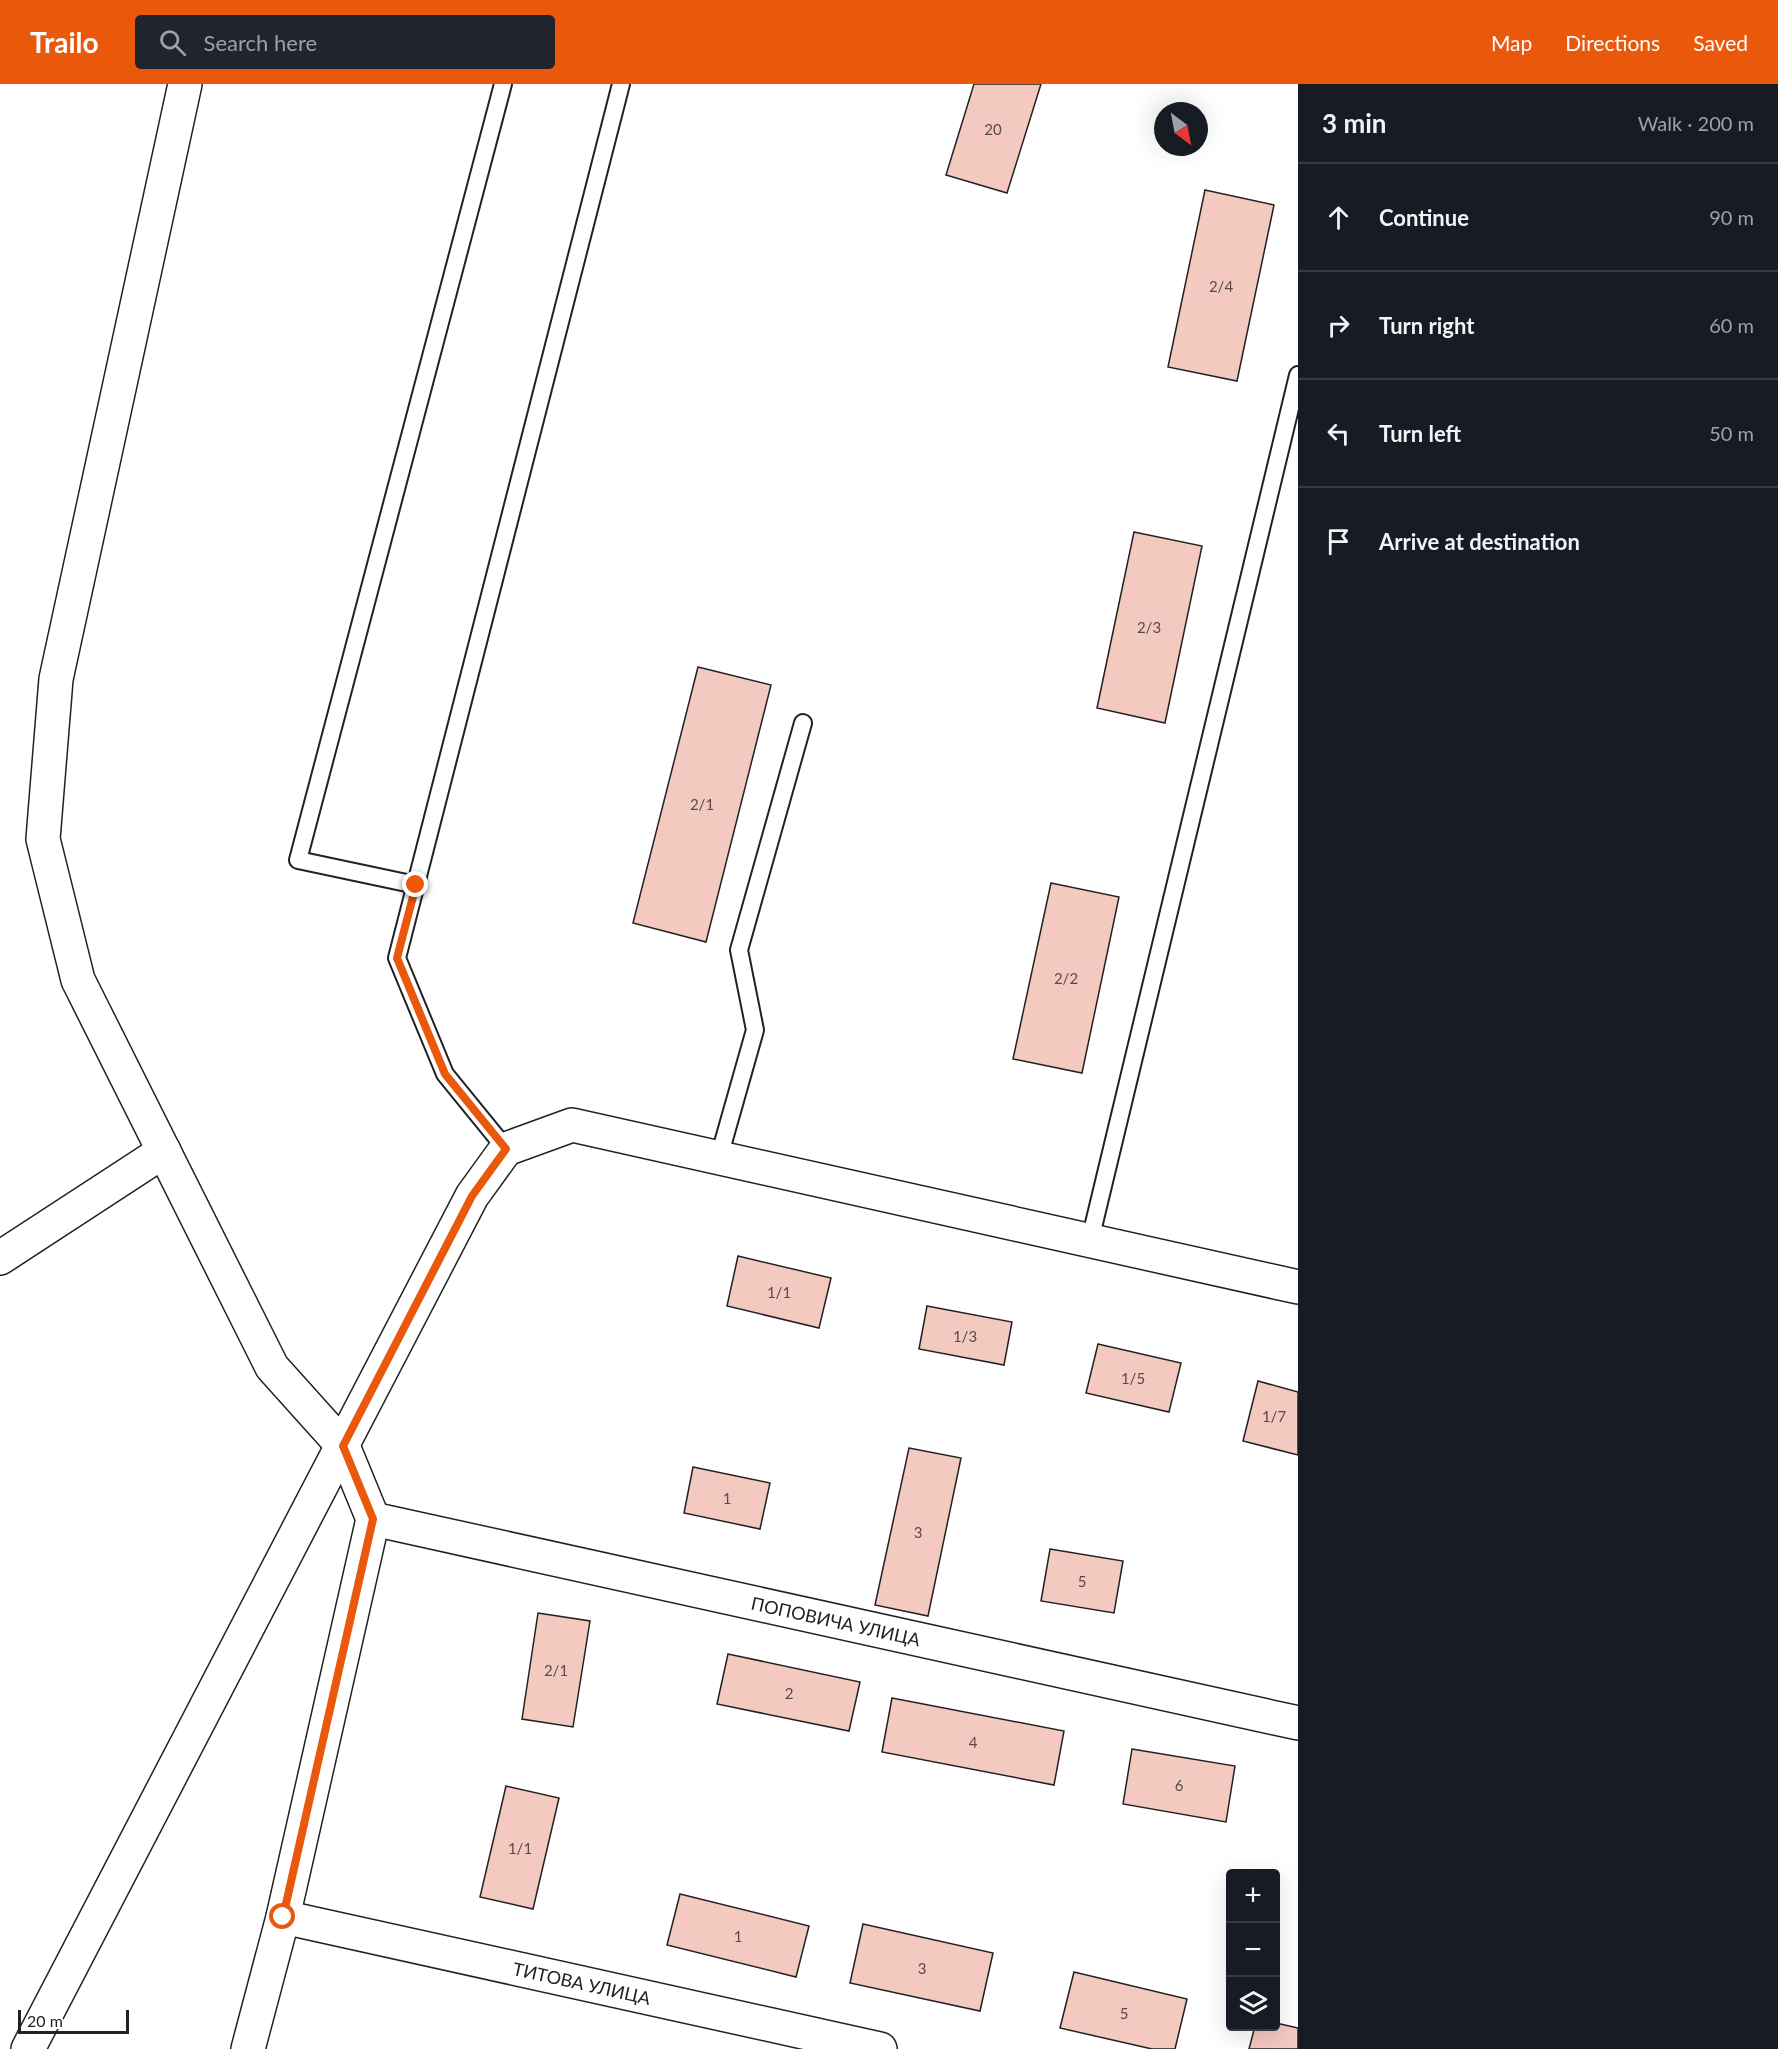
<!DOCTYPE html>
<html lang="en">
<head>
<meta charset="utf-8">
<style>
  body { margin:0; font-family:Lato,sans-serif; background:#20242c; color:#f1f3f6 }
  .controls { position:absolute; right:18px; bottom:18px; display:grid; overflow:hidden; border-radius:6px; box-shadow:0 6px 24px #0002 }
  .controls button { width:54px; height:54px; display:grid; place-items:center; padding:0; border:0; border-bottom:2px solid #363941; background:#171b24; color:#f1f3f6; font:30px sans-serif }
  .compass { position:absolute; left:1154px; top:18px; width:54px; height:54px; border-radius:50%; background:#171b24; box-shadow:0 6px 24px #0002; rotate:148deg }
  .scale { position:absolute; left:18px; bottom:15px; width:111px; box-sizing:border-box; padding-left:6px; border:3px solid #222; border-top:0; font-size:16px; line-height:21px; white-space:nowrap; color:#222; -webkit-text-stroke:4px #fff; paint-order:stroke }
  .stop { position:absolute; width:18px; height:18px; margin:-14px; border:4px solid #ea580c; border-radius:50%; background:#fff }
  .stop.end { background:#ea580c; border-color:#fff; box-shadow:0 2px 6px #0008 }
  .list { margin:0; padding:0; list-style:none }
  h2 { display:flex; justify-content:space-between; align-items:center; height:78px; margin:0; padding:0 24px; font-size:26px }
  h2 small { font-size:20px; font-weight:400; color:#9ea1a6 }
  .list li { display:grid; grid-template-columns:39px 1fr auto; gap:18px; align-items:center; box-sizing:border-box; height:108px; padding:0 24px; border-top:2px solid #363941 }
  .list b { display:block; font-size:22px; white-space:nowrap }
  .list em { font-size:20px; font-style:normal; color:#9ea1a6 }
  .icon { flex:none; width:33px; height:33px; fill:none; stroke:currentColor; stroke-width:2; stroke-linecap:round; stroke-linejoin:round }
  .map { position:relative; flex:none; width:1298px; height:1965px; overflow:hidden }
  header { display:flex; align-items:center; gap:36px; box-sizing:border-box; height:84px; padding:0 30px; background:#ea580c; color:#fff }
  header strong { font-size:28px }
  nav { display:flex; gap:33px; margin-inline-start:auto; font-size:21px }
  .search { width:420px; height:54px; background:#20242c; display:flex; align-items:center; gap:15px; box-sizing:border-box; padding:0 21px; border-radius:6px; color:#9ea1a6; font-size:22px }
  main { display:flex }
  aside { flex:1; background:#171b24 }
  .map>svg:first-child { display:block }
  .building { fill:#f3c9c0; stroke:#222; stroke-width:1.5 }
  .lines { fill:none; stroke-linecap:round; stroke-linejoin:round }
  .lane-casing { stroke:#222; stroke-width:20 }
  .street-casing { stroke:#222; stroke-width:36 }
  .secondary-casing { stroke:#222; stroke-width:36 }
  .lane { stroke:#fff; stroke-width:16 }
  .street { stroke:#fff; stroke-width:33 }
  .secondary { stroke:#fff; stroke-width:33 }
  .route { stroke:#ea580c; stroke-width:8 }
  .labels { text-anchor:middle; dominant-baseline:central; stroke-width:4.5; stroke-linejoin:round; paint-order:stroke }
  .number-label { font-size:15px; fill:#564c4a }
  .street-label { font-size:18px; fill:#222; stroke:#fff }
</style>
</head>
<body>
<header>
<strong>Trailo</strong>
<div class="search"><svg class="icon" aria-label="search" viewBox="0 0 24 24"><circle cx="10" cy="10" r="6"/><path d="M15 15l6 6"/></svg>Search here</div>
<nav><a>Map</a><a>Directions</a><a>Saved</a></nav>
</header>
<main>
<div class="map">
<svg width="1298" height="1965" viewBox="0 0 1298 1965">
  <rect width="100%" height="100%" fill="#fff"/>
  <g class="building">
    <polygon points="974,0 1041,0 1007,109 946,91"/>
    <polygon points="1205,106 1274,121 1237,297 1168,283"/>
    <polygon points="1134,448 1202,462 1165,639 1097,624"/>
    <polygon points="698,583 771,601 706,858 633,839"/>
    <polygon points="1051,799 1119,813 1082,989 1013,975"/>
    <polygon points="738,1172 831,1194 819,1244 727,1222"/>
    <polygon points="927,1222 1012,1238 1004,1281 919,1265"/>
    <polygon points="1098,1260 1181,1279 1169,1328 1086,1309"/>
    <polygon points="1258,1297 1298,1308 1298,1371 1243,1357"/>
    <polygon points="909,1364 961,1374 928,1532 875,1521"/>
    <polygon points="693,1383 770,1399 760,1445 684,1429"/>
    <polygon points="1050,1465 1123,1477 1114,1529 1041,1517"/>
    <polygon points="538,1529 590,1537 573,1643 522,1635"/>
    <polygon points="728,1570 860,1598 849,1647 717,1620"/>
    <polygon points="892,1614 1064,1647 1054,1701 882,1668"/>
    <polygon points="1132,1665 1235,1682 1226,1738 1123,1720"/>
    <polygon points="506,1702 559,1714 533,1825 480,1813"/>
    <polygon points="680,1810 809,1842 796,1893 667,1861"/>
    <polygon points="863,1840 993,1869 980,1927 850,1899"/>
    <polygon points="1074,1888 1187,1915 1175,1965 1152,1965 1060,1944"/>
    <polygon points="1276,1939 1298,1944 1298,1965 1249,1965 1255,1942 1276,1942"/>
  </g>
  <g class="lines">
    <g class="lane-casing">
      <g id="lane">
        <polyline points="416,801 298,776 503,0"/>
        <polyline points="506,1065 445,990 397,874 621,0"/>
        <polyline points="719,1073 755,946 739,866 803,639"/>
        <polyline points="1090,1156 1298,291"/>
      </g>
    </g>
    <g class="street-casing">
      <g id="street">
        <polyline points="185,0 56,595 43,755 78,896 272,1283 343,1362 373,1435 283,1833 248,1965"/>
        <polyline points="0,1174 164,1067"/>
        <path id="s1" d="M373 1435 1298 1639"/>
        <path id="s2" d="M283 1833 880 1965"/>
      </g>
    </g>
    <g class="secondary-casing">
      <polyline id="secondary" points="28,1965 472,1112 506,1065 572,1041 1298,1203"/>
    </g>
    <use href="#lane" class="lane"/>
    <use href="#street" class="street"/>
    <use href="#secondary" class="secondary"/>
  </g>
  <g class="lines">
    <polyline class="route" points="283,1833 373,1435 343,1362 472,1112 506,1065 445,990 397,874 416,801"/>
  </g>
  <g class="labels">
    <g class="number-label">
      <text x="993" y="45">20</text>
      <text x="1221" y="202">2/4</text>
      <text x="1149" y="543">2/3</text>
      <text x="702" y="720">2/1</text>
      <text x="1066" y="894">2/2</text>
      <text x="779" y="1208">1/1</text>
      <text x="965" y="1252">1/3</text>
      <text x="1133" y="1294">1/5</text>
      <text x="1274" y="1332">1/7</text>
      <text x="727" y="1414">1</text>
      <text x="918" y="1448">3</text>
      <text x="1082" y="1497">5</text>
      <text x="556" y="1586">2/1</text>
      <text x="789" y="1609">2</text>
      <text x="973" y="1658">4</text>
      <text x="1179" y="1701">6</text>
      <text x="520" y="1764">1/1</text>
      <text x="738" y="1852">1</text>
      <text x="922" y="1884">3</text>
      <text x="1124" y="1929">5</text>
    </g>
    <g class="street-label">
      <text stroke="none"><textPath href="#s1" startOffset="474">ПОПОВИЧА УЛИЦА</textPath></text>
      <text stroke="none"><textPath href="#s2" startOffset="306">ТИТОВА УЛИЦА</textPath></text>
    </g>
  </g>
</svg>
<div class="controls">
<button>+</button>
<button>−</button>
<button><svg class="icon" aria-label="layers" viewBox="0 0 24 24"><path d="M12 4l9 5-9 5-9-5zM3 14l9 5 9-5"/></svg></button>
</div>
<svg class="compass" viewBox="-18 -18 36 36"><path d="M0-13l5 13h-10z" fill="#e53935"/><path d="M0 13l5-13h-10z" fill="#9ea1a6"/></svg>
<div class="scale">20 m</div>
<div class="stop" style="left:283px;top:1833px"></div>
<div class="stop end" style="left:416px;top:801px"></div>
</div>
<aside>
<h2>3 min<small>Walk · 200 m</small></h2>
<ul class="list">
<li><svg class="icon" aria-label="ahead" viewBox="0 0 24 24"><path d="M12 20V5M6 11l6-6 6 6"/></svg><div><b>Continue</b></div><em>90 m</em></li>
<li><svg class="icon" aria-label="right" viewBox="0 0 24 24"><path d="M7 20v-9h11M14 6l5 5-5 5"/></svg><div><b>Turn right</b></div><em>60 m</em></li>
<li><svg class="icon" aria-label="left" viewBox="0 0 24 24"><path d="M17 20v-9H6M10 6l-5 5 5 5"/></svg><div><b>Turn left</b></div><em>50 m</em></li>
<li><svg class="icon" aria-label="arrive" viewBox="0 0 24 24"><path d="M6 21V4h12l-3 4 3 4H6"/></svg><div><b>Arrive at destination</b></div></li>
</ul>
</aside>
</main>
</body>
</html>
